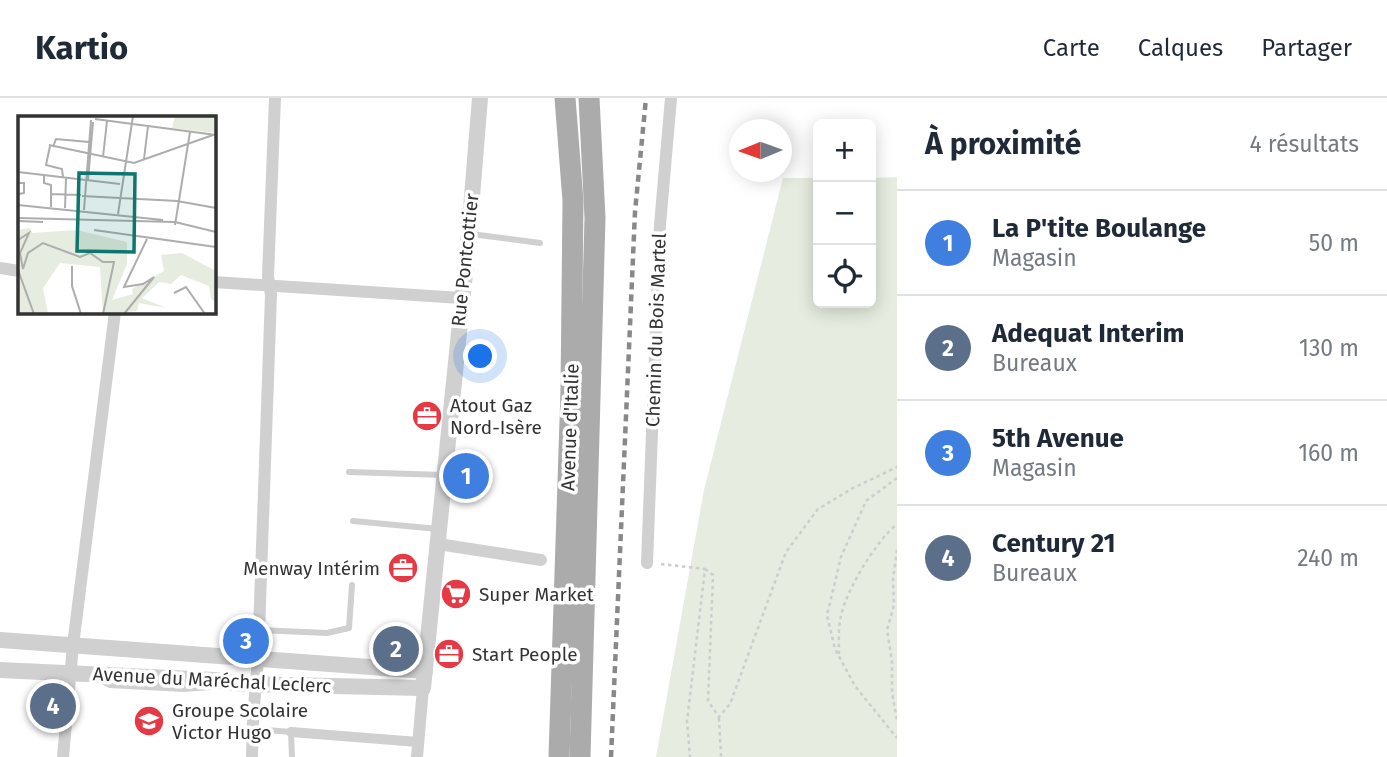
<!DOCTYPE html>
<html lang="fr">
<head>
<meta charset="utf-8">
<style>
  body { margin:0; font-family:"Fira Sans",sans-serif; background:#f6f6f7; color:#1f2937 }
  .controls { position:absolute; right:21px; top:21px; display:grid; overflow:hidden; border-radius:10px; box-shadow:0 4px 18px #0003 }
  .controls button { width:63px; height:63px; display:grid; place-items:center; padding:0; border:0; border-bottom:2px solid #e0e1e3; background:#fff; color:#1f2937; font:35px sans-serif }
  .compass { position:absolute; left:729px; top:21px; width:63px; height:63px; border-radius:50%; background:#fff; box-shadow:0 4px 18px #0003; rotate:269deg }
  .you { position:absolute; left:481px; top:259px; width:24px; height:24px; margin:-18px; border:5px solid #fff; border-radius:50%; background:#1a73e8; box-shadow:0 0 0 10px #1a73e833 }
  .badge { display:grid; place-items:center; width:46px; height:46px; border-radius:50%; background:#b45309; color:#fff; font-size:23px; font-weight:700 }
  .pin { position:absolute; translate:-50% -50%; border:4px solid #fff; box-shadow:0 2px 7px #0006 }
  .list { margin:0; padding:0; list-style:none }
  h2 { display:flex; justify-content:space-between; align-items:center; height:91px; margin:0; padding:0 28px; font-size:30px }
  h2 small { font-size:23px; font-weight:400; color:#747a83 }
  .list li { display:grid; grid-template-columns:46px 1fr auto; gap:21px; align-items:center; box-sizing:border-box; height:105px; padding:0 28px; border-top:2px solid #e0e1e3 }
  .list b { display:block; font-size:26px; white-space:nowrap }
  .list p { margin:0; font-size:23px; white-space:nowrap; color:#747a83 }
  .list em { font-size:23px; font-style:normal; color:#747a83 }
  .icon { flex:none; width:38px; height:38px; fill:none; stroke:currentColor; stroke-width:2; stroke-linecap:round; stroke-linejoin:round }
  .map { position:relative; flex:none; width:897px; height:659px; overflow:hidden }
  header { display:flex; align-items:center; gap:42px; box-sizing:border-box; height:98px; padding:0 35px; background:#fff; border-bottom:2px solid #e0e1e3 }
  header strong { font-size:33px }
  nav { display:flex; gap:38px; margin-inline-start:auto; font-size:24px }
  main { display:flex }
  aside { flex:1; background:#fff }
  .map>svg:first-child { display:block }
  .green { fill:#e6ecdf }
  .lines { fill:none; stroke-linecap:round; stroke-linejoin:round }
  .path { stroke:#cdcdcd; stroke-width:2.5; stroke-dasharray:3.5 3.5; stroke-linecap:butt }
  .service { stroke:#d0d0d0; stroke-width:6 }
  .pedestrian { stroke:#d0d0d0; stroke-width:10 }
  .minor { stroke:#d0d0d0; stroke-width:12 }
  .tertiary { stroke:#d0d0d0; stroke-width:16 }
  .primary { stroke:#ababab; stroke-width:21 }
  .rail { stroke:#888; stroke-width:4.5; stroke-dasharray:7 5; stroke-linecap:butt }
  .labels { text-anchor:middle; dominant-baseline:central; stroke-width:7; stroke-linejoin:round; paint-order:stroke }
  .street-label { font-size:19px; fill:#333; stroke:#fff }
  .poi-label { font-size:19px; fill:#333; stroke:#fff; text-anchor:start }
  .inset-road { fill:none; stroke:#adadad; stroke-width:2 }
  .view { fill:#0f766e; fill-opacity:0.15; stroke:#0f766e; stroke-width:3.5 }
  .inset-edge { fill:none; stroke:#333; stroke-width:3.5 }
</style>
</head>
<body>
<header>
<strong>Kartio</strong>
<nav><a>Carte</a><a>Calques</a><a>Partager</a></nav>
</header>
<main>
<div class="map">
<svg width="897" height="659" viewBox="0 0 897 659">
  <rect width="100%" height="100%" fill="#fff"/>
  <polygon class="green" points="897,79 897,659 656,659 704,392 783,80 818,80 818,205 871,205 871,80"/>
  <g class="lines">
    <g class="path">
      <polyline points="897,380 866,403 841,459 827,517 835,551 855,588 897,640"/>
      <polyline points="897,452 893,481 894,507 887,532 892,563 892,595 897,622"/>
      <polyline points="661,466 705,471 687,623 690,659"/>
      <polyline points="705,471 713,477 708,603 719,619 730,606 786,454 818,411 853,390 897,369"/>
      <path d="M839 556C839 544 838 530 841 518 846 492 877 442 897 426"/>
      <polyline points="719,620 721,659"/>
    </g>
    <g class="service">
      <polyline points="471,136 540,145"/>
      <polyline points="349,374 444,377"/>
      <polyline points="353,423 438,431"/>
      <polyline points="259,532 327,535 349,530 352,487"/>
      <polyline points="100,582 110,587 184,591 210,589"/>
      <polyline points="253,631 291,634 292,659"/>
    </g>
    <polyline class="pedestrian" points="291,634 418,644"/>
    <g class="minor">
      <polyline points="0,170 19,173"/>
      <polyline points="214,184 461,200"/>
      <polyline points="438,446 541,462"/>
      <polyline points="647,465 660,127 671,0"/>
      <polyline points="254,609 258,561 271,197 268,178 275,0"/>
      <polyline points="63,659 73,547 115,214"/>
      <polyline points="252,659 253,621"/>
      <polyline points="417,659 423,590"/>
    </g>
    <g class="tertiary">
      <polyline points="0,542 425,573"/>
      <polyline points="0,572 214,582 243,586 423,590 469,136 480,0"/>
    </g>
    <g class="primary">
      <polyline points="559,659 571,292 573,103 565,0"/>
      <polyline points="580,659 595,120 589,0"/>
    </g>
    <polyline class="rail" points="611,659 635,114 646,0"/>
  </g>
  <defs>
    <g id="office-disc" transform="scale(1.575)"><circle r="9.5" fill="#e63946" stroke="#fff"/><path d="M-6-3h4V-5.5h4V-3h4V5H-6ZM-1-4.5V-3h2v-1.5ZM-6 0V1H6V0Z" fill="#fff"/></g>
    <g id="supermarket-disc" transform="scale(1.575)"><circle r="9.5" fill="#e63946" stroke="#fff"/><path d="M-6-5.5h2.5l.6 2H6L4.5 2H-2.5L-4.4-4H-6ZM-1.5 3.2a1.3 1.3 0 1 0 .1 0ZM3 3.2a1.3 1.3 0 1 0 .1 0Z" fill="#fff"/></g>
    <g id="school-disc" transform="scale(1.575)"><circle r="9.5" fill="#e63946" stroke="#fff"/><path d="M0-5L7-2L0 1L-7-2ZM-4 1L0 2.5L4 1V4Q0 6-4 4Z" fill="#fff"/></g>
  </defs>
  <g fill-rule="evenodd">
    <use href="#office-disc" x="427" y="318"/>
    <use href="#office-disc" x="403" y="470"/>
    <use href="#supermarket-disc" x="456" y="496"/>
    <use href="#office-disc" x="449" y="556"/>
    <use href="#school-disc" x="149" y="623"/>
  </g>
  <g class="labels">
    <g class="street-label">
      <text transform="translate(465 162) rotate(-84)">Rue Pontcottier</text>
      <text transform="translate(656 232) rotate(-88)">Chemin du Bois Martel</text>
      <text transform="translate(570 329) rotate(-88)">Avenue d'Italie</text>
      <text transform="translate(212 582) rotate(3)">Avenue du Maréchal Leclerc</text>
    </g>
    <g class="poi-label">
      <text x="450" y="307">Atout Gaz<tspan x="450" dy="22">Nord-Isère</tspan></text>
      <text x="380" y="470" text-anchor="end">Menway Intérim</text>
      <text x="479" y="496">Super Market</text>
      <text x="472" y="556">Start People</text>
      <text x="172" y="612">Groupe Scolaire<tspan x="172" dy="22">Victor Hugo</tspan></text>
    </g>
  </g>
  <g transform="translate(18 18)">
    <rect width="198" height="198" fill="#fff"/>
    <path d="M157 0H198V17L154 12ZM12 112 14 117 59 114 109 126V148L94 184 115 178 114 173 146 155 143 139 164 137 198 155V186L193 183 191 170 163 159 153 168 141 166 124 182 148 192 121 187 119 195 85 198 82 151 42 147 25 172 30 198H1L0 114Z" fill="#e6ecdf"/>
    <path class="inset-road" d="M77 3 198 19M31 29 116 47 195 19M32 30 28 49 44 53 45 61M35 31 38 23 71 26M85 41 89 5M126 43 130 10M0 56 102 68M26 60V67L33 69V91M70 64 75 6M0 67H6V77L1 78M33 78 63 79M64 80 159 85 198 92M0 89 145 104M47 92 48 62M66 94 73 4M100 98 115 0M0 102 157 106 198 116M0 105 25 106M157 109 172 16M76 114 198 131M0 124 11 117 2 137 5 153 10 137 25 127 62 141 72 137 85 146H96L85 198M54 150V170L63 198M0 154 16 198M156 177 168 171 187 198M106 198 136 161 125 168 106 171 129 123"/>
    <path class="view" d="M61 57 117 58 116 136 59 135Z"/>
    <rect width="198" height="198" class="inset-edge"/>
  </g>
</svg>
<div class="controls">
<button>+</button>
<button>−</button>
<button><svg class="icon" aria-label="locate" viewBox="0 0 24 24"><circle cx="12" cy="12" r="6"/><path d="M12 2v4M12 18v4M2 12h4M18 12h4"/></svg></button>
</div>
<svg class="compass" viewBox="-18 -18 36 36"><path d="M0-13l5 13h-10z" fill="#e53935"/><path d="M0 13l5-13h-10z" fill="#747a83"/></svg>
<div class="you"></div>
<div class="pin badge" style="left:466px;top:378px;background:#3f7fe0">1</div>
<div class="pin badge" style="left:396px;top:551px;background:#5c6f8a">2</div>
<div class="pin badge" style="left:246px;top:543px;background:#3f7fe0">3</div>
<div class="pin badge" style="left:53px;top:608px;background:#5c6f8a">4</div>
</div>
<aside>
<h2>À proximité<small>4 résultats</small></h2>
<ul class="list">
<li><span class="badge" style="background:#3f7fe0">1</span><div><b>La P'tite Boulange</b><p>Magasin</p></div><em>50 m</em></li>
<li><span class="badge" style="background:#5c6f8a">2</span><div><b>Adequat Interim</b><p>Bureaux</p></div><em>130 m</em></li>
<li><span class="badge" style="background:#3f7fe0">3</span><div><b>5th Avenue</b><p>Magasin</p></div><em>160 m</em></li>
<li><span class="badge" style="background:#5c6f8a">4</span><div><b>Century 21</b><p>Bureaux</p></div><em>240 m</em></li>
</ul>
</aside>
</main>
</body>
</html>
